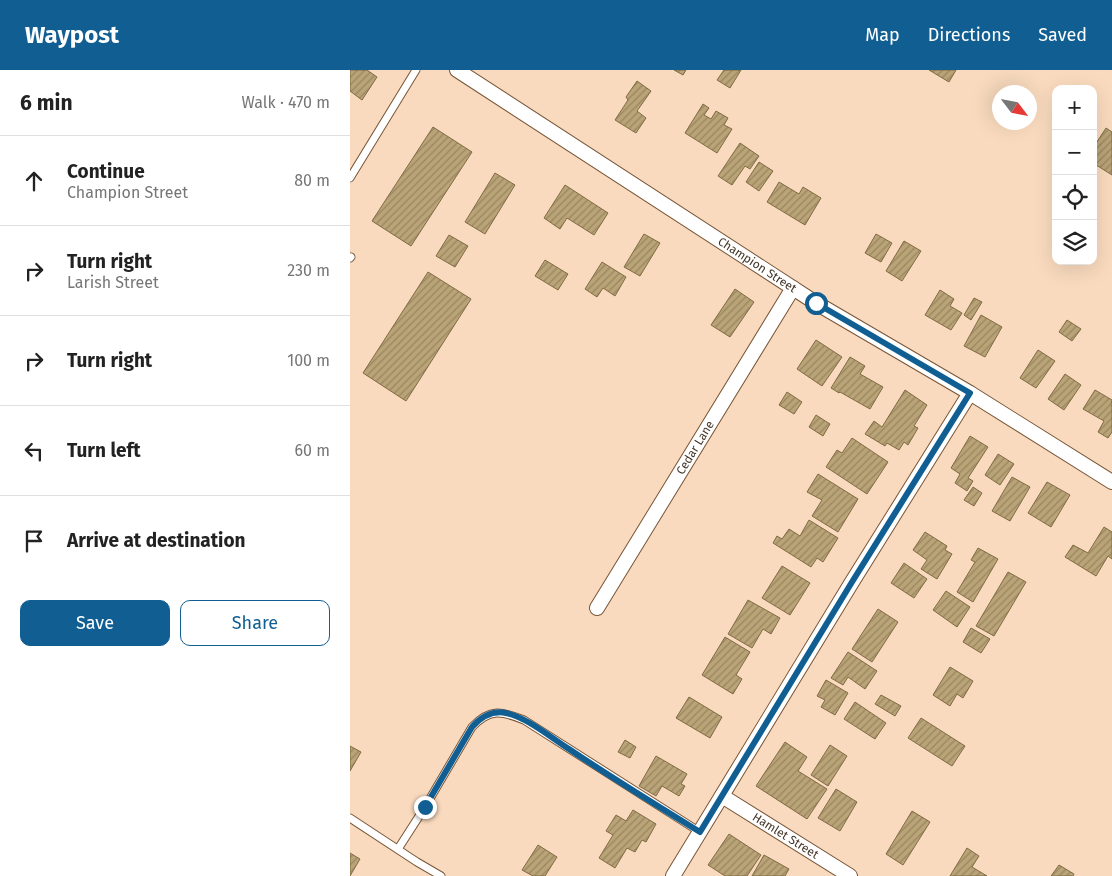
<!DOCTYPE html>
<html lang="en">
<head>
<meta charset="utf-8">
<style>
  body { margin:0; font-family:"Fira Sans",sans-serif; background:#f6f6f6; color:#222 }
  .controls { position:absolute; right:15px; top:15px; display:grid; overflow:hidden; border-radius:10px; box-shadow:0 5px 20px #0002 }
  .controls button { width:45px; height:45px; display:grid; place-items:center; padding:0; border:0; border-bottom:1px solid #e0e0e0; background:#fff; color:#222; font:25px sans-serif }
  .compass { position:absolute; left:642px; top:15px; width:45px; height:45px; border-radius:50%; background:#fff; box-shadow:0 5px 20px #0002; rotate:122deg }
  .stop { position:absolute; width:15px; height:15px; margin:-11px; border:4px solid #115f92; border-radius:50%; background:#fff }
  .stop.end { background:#115f92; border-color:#fff; box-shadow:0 1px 5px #0008 }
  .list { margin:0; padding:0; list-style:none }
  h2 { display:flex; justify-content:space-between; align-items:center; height:65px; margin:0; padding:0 20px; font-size:21px }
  h2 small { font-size:16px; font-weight:400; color:#767676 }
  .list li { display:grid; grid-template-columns:32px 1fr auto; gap:15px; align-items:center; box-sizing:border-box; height:90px; padding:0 20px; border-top:1px solid #e0e0e0 }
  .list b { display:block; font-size:19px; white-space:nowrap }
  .list p { margin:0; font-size:16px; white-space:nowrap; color:#767676 }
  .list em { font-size:16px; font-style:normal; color:#767676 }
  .actions { display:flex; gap:10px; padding:15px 20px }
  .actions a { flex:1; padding:11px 0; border:1px solid #115f92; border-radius:10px; text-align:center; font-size:18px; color:#115f92 }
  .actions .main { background:#115f92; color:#fff }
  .icon { flex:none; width:28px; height:28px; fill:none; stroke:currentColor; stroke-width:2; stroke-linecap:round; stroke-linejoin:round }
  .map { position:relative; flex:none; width:762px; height:806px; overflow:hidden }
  header { display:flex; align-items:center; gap:30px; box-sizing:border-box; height:70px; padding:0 25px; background:#115f92; color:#fff }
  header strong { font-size:24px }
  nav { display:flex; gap:28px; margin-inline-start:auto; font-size:18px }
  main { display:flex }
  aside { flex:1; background:#fff }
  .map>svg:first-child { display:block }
  .building { fill:url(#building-hatch); stroke:#806b42 }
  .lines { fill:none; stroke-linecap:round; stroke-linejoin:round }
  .lane-casing { stroke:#785637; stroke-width:9 }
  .street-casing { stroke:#785637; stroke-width:16 }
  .lane { stroke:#fff; stroke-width:7 }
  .street { stroke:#fff; stroke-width:14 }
  .route { stroke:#115f92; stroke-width:6 }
  .labels { text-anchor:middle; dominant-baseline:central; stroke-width:4.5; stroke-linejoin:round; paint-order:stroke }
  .street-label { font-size:12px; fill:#433426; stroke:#f9dabe }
</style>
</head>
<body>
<header>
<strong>Waypost</strong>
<nav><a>Map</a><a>Directions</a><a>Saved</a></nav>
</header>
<main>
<aside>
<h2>6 min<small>Walk · 470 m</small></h2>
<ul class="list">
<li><svg class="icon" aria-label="ahead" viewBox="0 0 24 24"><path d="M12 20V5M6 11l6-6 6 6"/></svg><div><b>Continue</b><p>Champion Street</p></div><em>80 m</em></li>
<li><svg class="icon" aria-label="right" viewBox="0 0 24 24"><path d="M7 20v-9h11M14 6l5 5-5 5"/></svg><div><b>Turn right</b><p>Larish Street</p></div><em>230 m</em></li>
<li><svg class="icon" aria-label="right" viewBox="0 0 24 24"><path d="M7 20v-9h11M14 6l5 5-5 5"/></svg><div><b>Turn right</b></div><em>100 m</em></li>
<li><svg class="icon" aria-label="left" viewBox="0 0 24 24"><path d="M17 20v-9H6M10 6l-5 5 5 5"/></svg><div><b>Turn left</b></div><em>60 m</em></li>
<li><svg class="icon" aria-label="arrive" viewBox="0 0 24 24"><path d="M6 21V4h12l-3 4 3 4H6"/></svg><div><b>Arrive at destination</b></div></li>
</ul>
<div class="actions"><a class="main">Save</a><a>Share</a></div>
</aside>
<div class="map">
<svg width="762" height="806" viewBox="0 0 762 806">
  <defs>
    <pattern id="building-hatch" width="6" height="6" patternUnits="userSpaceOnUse" patternTransform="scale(1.25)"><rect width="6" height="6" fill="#b9a377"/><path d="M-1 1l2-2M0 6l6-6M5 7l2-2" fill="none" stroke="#988661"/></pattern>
  </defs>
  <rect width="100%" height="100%" fill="#f9dabe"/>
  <g class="building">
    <polygon points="0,0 17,0 27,7 12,30 0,21"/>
    <polygon points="324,0 336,0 333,5"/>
    <polygon points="374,0 391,0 380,18 367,10"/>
    <polygon points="579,0 606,0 599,12"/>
    <polygon points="287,11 301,21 287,41 296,48 286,63 265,50 278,30 276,27"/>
    <polygon points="353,34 359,38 354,45 361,49 366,41 378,48 374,55 382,59 367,83 335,63"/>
    <polygon points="83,57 122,82 61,176 22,151"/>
    <polygon points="756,58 762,62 762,105 743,93 743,78"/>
    <polygon points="390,73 409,86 400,99 395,96 382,115 368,106"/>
    <polygon points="409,92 423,101 409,121 396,112"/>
    <polygon points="145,103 165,115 135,164 115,152"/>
    <polygon points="429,112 449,124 453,117 471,128 455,155 417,132"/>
    <polygon points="215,115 258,143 244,165 217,148 210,159 194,148"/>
    <polygon points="294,164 310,173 290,206 274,197"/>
    <polygon points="526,164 542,173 531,192 515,183"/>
    <polygon points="99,165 118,176 105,197 86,186"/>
    <polygon points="554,171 571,181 552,211 536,201"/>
    <polygon points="195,190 218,204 208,220 185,206"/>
    <polygon points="252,192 276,207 265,226 253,218 247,227 235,219"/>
    <polygon points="78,202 121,229 56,331 13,303"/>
    <polygon points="385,219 404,232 380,267 361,255"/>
    <polygon points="590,220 604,229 600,236 612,243 601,260 575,245"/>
    <polygon points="624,228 632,232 621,250 614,245"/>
    <polygon points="631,245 652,257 635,287 614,276"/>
    <polygon points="717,250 731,259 722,271 709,262"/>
    <polygon points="466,270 492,287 472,316 447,299"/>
    <polygon points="688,280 705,291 686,318 670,308"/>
    <polygon points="500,287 515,296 510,304 533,317 520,339 490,322 489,323 481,318"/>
    <polygon points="715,304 731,315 714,340 698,329"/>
    <polygon points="555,320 577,335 564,356 568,358 558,375 554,372 549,380 537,373 535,376 515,364 524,351 532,357"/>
    <polygon points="745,320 762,330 761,335 762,336 762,362 758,368 748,362 754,351 733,339"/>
    <polygon points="437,322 452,332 444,344 429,335"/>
    <polygon points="466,345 480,354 473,366 459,357"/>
    <polygon points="620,366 638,377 618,408 623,411 617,421 605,413 610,404 601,398"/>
    <polygon points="502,368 538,392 517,424 476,397 487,380 492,383"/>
    <polygon points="648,384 664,394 650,415 635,405"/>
    <polygon points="468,404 508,429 488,462 462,446 472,430 457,422"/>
    <polygon points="662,407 680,417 660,451 642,441"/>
    <polygon points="697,412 720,425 701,457 678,443"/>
    <polygon points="623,417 632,423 624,436 614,430"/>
    <polygon points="459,450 488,468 473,492 467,488 461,497 423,473 427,466 432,469 439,459 450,466"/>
    <polygon points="754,457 762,462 762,489 758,486 746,506 715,487 723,475 738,483"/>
    <polygon points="575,462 597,476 595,480 602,484 587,509 571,499 577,490 563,480"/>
    <polygon points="628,478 648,489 623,532 607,522 625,492 621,490"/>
    <polygon points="554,493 577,509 564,528 541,513"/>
    <polygon points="432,496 460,513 440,545 412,528"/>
    <polygon points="658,502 676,512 644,566 626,556"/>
    <polygon points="596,521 620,537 607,557 583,540"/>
    <polygon points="398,530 430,548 421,564 413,559 402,578 378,564"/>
    <polygon points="528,539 548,552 522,592 502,579"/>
    <polygon points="621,558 640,569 631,583 613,572"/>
    <polygon points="375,567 400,582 386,605 392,609 383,624 352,605"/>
    <polygon points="498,582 527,601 515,619 498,607 493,615 481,608"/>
    <polygon points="600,597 623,611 613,628 607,624 600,636 583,625"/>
    <polygon points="476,610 498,623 485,645 471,637 475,630 467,626"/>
    <polygon points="531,625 551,636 545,646 525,634"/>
    <polygon points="339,627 372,647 360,668 326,648"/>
    <polygon points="505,632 536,653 525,669 494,649"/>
    <polygon points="571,648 615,676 602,696 558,668"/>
    <polygon points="275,670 286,677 280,688 268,682"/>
    <polygon points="435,672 457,687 448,701 477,719 457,749 406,716"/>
    <polygon points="480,675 497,686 478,716 461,705"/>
    <polygon points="0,676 11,682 0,701"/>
    <polygon points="306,686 337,704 331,714 335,716 329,726 312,716 306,726 289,716"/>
    <polygon points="486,719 507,732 490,761 468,748"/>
    <polygon points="283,740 306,754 296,772 292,770 285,782 277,778 265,798 249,788 263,765 256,761 266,745 276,751"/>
    <polygon points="562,741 580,752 553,795 536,784"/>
    <polygon points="379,764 411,785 397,806 375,806 358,795"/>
    <polygon points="188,775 207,787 195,806 183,806 172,800"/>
    <polygon points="617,778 629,786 622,797 637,806 600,806"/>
    <polygon points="0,783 10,789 0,806"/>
    <polygon points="414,785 439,799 435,806 402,806"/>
    <polygon points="709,795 724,804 723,806 701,806"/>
  </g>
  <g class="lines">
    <g class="lane-casing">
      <g id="lane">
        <polyline points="0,108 66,0"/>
        <polyline points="0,188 1,187"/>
        <polyline points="0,748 67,792 91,806"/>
        <path d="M48 779 75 737 122 657C140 638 152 641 174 650L350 762"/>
      </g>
    </g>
    <g class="street-casing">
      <g id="street">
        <path id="s1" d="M107 0 466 233 620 323 762 412"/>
        <path id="s2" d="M247 538 443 218"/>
        <path id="s3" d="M372 726 500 806"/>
        <polyline points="323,806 502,512 620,323"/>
      </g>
    </g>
    <use href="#lane" class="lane"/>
    <use href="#street" class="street"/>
  </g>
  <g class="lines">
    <path class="route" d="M75 737 122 657C131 647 142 640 156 643 178 648 200 667 219 679 262 708 306 735 350 762L502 512 620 323 466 233"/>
  </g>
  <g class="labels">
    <g class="street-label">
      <text stroke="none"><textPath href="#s1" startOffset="358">Champion Street</textPath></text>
      <text stroke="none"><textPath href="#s2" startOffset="188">Cedar Lane</textPath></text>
      <text stroke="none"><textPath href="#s3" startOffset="75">Hamlet Street</textPath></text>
    </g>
  </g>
</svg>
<div class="controls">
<button>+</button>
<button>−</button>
<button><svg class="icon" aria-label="locate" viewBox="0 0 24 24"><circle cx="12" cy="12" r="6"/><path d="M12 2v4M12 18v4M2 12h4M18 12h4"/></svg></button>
<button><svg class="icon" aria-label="layers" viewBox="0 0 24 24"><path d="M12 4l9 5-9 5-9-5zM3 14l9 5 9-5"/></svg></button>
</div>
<svg class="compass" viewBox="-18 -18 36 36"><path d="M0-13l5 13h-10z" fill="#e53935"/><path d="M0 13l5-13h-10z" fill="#767676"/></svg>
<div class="stop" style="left:466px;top:233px"></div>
<div class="stop end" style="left:75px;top:737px"></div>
</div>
</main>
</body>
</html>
